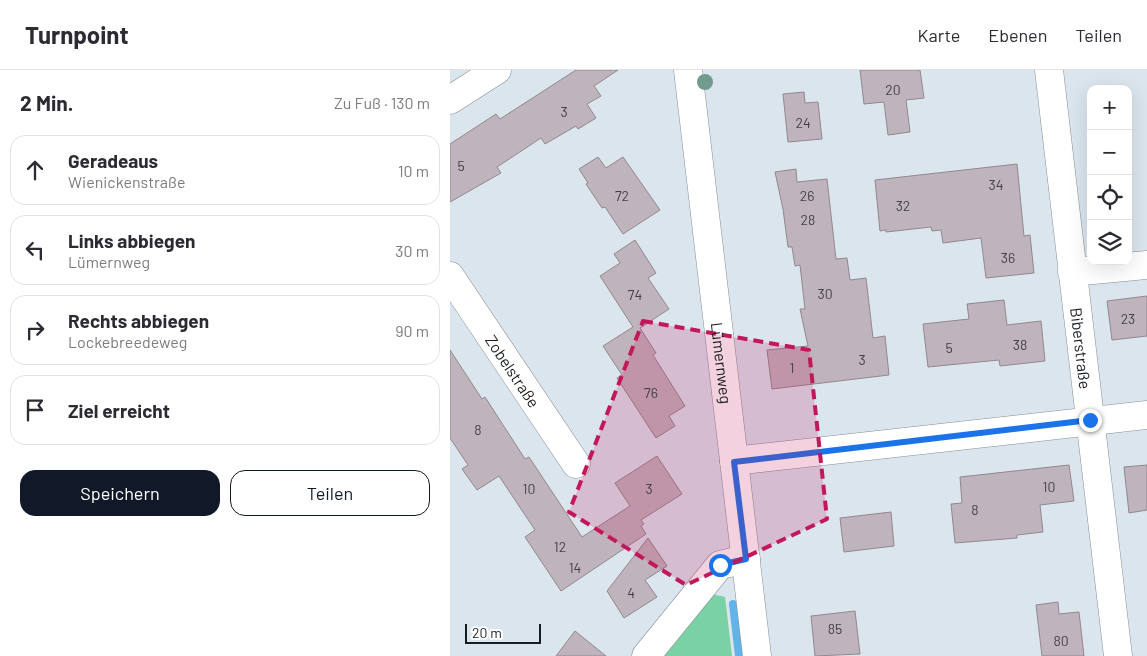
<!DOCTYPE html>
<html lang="de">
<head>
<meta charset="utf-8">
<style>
  body { margin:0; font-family:Barlow,sans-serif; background:#f2f2f3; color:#2b2b33 }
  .controls { position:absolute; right:15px; top:15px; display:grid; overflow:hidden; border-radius:10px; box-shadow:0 5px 20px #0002 }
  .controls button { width:45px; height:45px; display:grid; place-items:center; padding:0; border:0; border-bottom:1px solid #e1e1e2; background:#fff; color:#2b2b33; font:25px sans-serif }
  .scale { position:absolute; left:15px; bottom:12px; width:76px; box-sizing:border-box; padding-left:5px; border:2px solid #181c1f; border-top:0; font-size:14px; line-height:18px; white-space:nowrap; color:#181c1f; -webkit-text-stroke:4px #fff; paint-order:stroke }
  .stop { position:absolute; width:15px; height:15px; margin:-11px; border:4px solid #1a73e8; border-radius:50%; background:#fff }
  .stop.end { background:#1a73e8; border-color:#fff; box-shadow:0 1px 5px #0008 }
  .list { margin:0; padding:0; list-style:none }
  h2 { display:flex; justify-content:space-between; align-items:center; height:65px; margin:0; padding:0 20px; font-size:21px }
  h2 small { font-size:16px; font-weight:400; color:#7c7c81 }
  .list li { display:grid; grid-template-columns:32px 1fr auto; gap:15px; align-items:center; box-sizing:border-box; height:70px; margin:0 10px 10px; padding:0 10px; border:1px solid #e1e1e2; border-radius:15px }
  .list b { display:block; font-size:19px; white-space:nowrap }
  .list p { margin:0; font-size:16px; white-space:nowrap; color:#7c7c81 }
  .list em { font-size:16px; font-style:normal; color:#7c7c81 }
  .actions { display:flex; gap:10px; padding:15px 20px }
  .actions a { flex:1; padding:11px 0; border:1px solid #111827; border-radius:15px; text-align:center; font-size:18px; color:#111827 }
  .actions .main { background:#111827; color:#fff }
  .icon { flex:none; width:28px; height:28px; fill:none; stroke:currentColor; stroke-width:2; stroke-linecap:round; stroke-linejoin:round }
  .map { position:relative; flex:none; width:697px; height:586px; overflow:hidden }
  header { display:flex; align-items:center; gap:30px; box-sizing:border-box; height:70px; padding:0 25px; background:#fff; border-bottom:1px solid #e1e1e2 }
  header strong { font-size:24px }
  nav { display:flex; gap:28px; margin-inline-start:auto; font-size:18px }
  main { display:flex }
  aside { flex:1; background:#fff }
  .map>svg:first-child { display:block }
  .green { fill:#7ad1a3 }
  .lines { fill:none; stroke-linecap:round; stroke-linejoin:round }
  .stream { stroke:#61b3e8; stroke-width:8 }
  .building { fill:#bfb4bb; stroke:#92878e }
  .minor-casing { stroke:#858f97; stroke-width:29 }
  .minor { stroke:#fff; stroke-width:28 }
  .tree { fill:#719b8e }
  .route { stroke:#1a73e8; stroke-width:6 }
  .marked { fill:#c2185b; fill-opacity:0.2; stroke:#c2185b; stroke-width:4; stroke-dasharray:10 6; stroke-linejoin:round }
  .labels { text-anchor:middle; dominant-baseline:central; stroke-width:4.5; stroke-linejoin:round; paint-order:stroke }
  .number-label { font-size:14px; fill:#424246 }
  .street-label { font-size:16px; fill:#181c1f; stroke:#fff }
</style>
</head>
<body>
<header>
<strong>Turnpoint</strong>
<nav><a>Karte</a><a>Ebenen</a><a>Teilen</a></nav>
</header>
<main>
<aside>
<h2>2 Min.<small>Zu Fuß · 130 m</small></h2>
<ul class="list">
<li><svg class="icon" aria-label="ahead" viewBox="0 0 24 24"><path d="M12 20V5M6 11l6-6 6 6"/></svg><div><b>Geradeaus</b><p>Wienickenstraße</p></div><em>10 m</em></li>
<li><svg class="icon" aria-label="left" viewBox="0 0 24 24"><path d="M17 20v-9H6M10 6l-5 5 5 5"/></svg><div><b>Links abbiegen</b><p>Lümernweg</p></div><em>30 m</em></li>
<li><svg class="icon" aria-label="right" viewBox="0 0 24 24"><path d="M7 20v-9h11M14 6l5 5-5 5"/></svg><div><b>Rechts abbiegen</b><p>Lockebreedeweg</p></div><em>90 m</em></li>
<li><svg class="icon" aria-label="arrive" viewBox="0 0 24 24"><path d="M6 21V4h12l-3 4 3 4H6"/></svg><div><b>Ziel erreicht</b></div></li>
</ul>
<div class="actions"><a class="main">Speichern</a><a>Teilen</a></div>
</aside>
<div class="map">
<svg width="697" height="586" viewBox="0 0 697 586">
  <rect width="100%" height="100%" fill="#dbe5ee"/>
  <polygon class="green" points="262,524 275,527 282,586 211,586"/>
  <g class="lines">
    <polyline class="stream" points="283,534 289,586"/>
  </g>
  <g class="building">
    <polygon points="126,0 168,0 144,16 151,26 137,34 146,48 128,59 126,56 95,74 91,68 47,97 51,103 0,132 0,74 46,44 50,49"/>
    <polygon points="410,0 470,0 474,28 456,30 460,62 438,65 434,32 414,34"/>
    <polygon points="354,22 355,33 368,32 372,69 338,72 333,24"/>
    <polygon points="148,87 156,98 173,87 210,140 173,164 155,137 152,138 136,114 138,113 129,99"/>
    <polygon points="567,94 574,166 580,165 584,203 536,208 531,168 493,173 491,160 482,161 481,157 436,162 436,160 430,161 425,110"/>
    <polygon points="346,99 347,112 377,109 386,189 397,188 400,210 416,208 423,268 435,266 439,305 322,319 317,280 358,276 350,239 355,239 350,195 345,196 342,177 338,177 333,139 325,102"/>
    <polygon points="185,170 206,203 198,208 219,239 190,258 206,283 203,285 235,336 219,346 225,356 206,368 167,308 172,305 153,276 183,257 150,206 170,193 164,184"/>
    <polygon points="697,226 697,266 662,270 657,231"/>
    <polygon points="554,230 557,255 591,251 595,291 550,296 549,290 478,297 473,254 519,249 517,234"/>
    <polygon points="0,280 32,329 35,327 75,389 79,387 132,467 180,436 165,413 207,386 232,424 191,450 194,454 191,456 196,464 111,521 75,467 85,460 49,406 27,420 12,399 18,395 0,368"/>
    <polygon points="619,395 624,431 590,435 593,462 567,465 567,468 505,473 501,434 512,433 510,407"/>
    <polygon points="697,395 697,440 679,443 674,397"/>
    <polygon points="441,442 444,476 394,482 390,448"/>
    <polygon points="198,468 217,496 195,510 207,527 174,548 157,521"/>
    <polygon points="608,532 609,544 629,542 634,586 592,586 586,535"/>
    <polygon points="405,541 410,584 365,586 361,546"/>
    <polygon points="125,561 156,586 106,586"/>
  </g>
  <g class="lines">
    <g class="minor-casing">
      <g id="minor">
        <path id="s1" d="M238 0 307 586"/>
        <path id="s2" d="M599 0 668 586"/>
        <polyline points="0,30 47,0"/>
        <polyline points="622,202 697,195"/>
        <path id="s3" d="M0 206 126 394"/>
        <polyline points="284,391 697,345"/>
        <polyline points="196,586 270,495 296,489"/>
      </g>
    </g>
    <use href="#minor" class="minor"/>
  </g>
  <circle class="tree" cx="255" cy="12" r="8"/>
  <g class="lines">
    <polyline class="route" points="270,495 296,489 284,392 640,350"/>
  </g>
  <path class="marked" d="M193 251 359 280 377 449 236 515 119 442Z"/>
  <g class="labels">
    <g class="number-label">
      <text x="443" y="19">20</text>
      <text x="114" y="41">3</text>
      <text x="353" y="52">24</text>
      <text x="11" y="95">5</text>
      <text x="546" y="114">34</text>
      <text x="172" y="125">72</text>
      <text x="357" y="125">26</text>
      <text x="453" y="135">32</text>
      <text x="358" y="149">28</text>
      <text x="558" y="187">36</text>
      <text x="375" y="223">30</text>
      <text x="185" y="224">74</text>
      <text x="678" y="248">23</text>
      <text x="570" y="274">38</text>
      <text x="499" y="277">5</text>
      <text x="412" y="289">3</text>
      <text x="342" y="297">1</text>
      <text x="201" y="322">76</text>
      <text x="28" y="359">8</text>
      <text x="599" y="416">10</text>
      <text x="79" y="418">10</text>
      <text x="199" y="418">3</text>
      <text x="525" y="439">8</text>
      <text x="110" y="476">12</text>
      <text x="125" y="497">14</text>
      <text x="181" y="522">4</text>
      <text x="385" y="558">85</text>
      <text x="611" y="570">80</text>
    </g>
    <g class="street-label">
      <text stroke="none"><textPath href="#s2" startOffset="280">Biberstraße</textPath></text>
      <text stroke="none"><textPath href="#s1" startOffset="295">Lümernweg</textPath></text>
      <text stroke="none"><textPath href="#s3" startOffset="114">Zobelstraße</textPath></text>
    </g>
  </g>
</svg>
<div class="controls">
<button>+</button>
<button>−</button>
<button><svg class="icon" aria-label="locate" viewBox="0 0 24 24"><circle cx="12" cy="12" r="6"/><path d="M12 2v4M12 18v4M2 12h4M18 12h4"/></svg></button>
<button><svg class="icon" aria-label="layers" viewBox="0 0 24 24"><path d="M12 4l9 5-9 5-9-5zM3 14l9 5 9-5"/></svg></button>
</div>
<div class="scale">20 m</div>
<div class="stop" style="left:270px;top:495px"></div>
<div class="stop end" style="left:640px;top:350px"></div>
</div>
</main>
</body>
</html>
